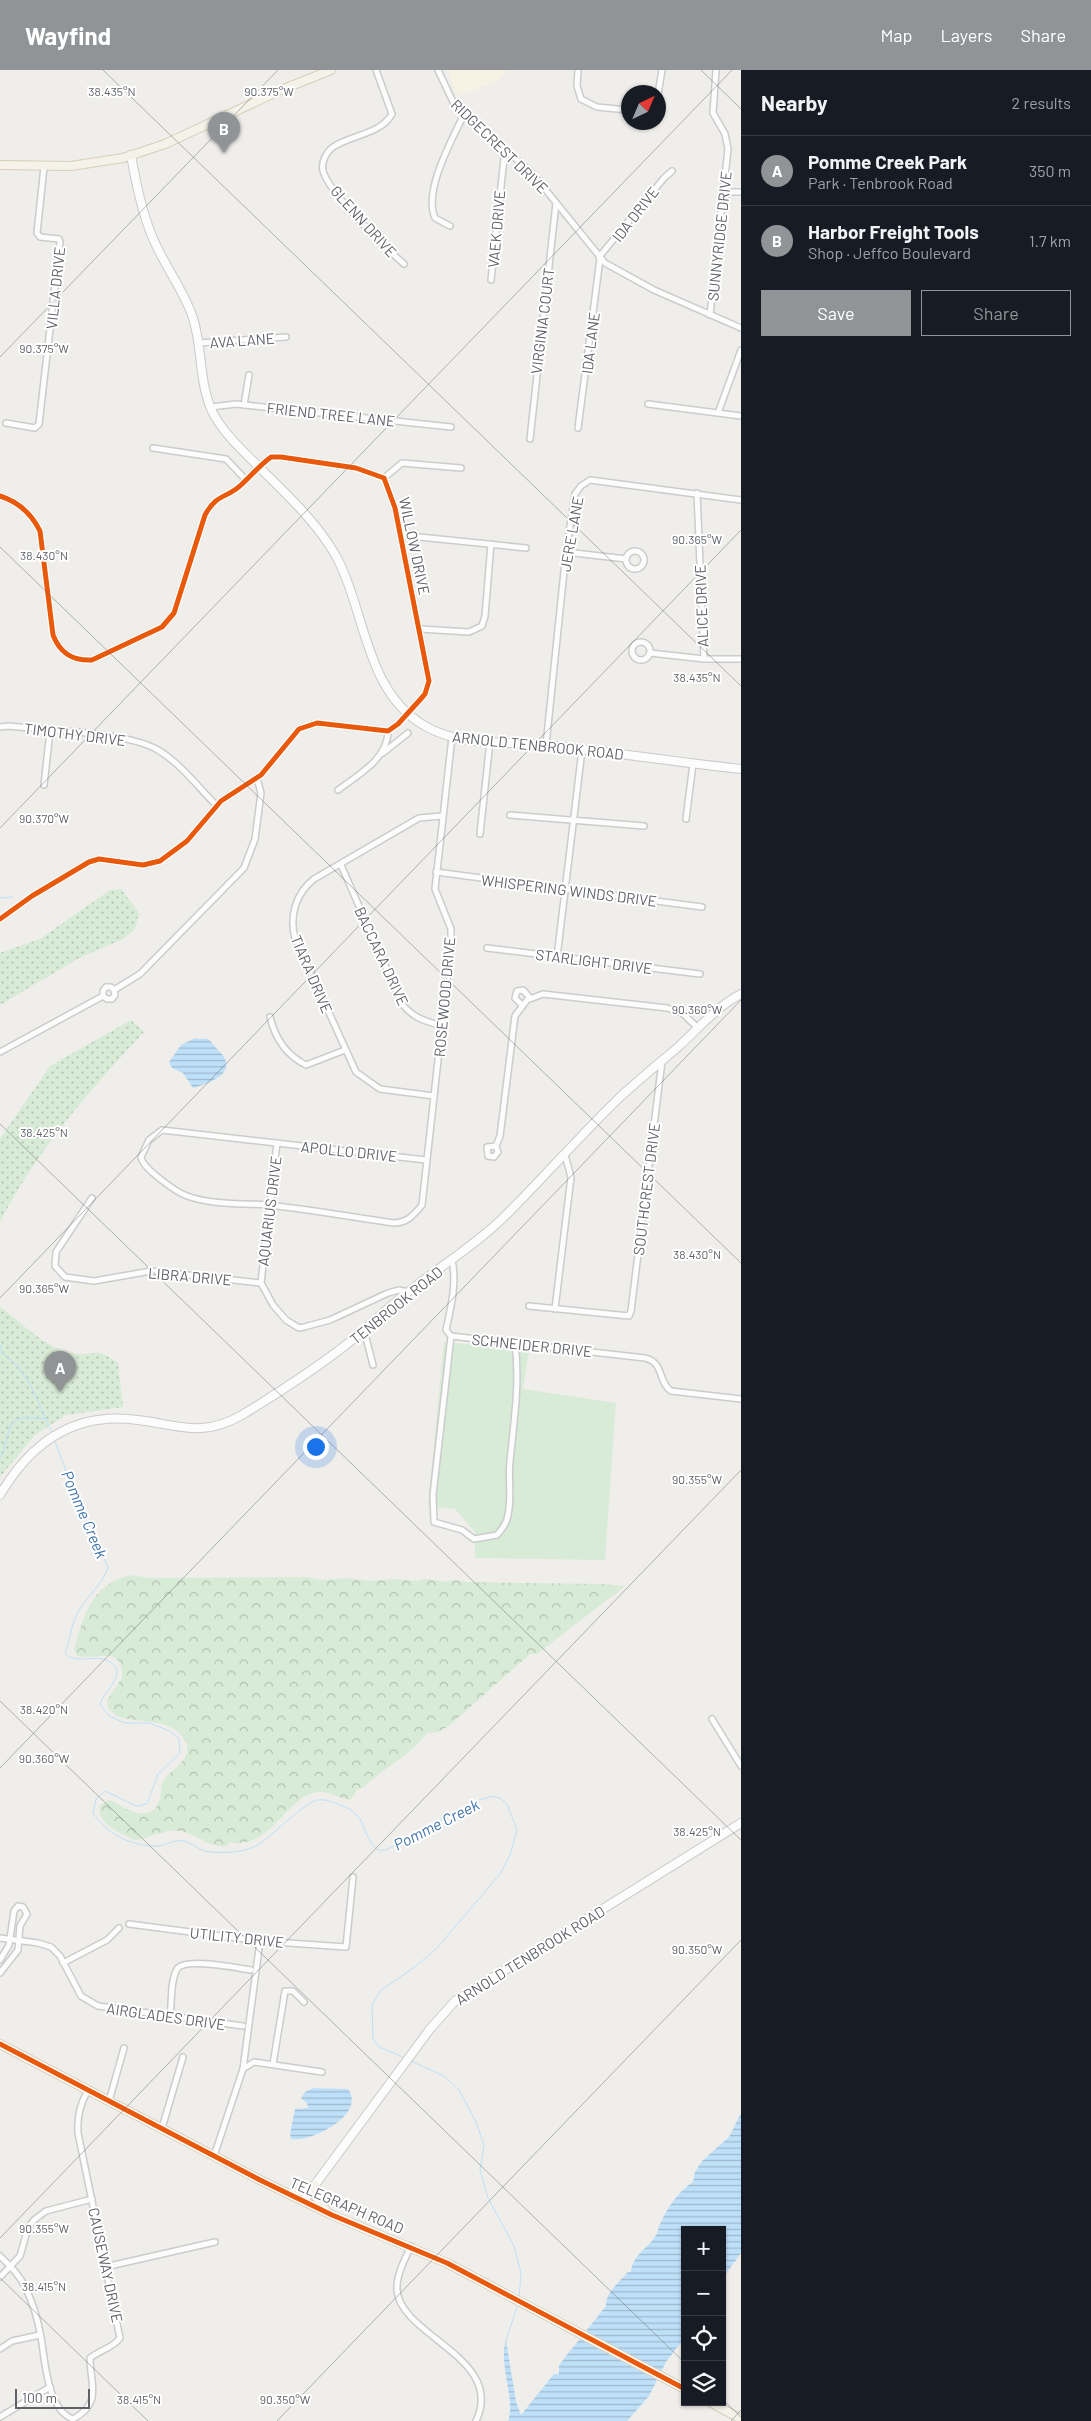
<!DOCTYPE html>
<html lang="en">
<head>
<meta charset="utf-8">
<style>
  body { margin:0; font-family:Barlow,sans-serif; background:#242831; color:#f1f3f6 }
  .controls { position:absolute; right:15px; bottom:15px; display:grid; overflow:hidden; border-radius:0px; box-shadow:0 1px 4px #0004 }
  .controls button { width:45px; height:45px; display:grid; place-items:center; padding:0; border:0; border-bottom:1px solid #363941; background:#171b24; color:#f1f3f6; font:25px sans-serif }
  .compass { position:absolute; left:621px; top:15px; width:45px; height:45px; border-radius:50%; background:#171b24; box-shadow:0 1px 4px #0004; rotate:44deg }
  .scale { position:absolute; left:15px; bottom:12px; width:75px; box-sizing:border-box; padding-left:5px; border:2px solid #5f6368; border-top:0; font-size:14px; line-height:18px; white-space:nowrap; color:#5f6368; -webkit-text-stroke:4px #fff; paint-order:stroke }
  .you { position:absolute; left:315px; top:1376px; width:18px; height:18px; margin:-12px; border:4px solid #fff; border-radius:50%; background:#1a73e8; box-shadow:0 0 0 8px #1a73e833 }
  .badge { display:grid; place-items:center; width:32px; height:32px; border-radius:50%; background:#919496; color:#fff; font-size:16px; font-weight:700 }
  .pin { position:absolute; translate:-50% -41px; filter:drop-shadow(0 1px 2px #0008) }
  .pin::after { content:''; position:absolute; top:26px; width:18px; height:15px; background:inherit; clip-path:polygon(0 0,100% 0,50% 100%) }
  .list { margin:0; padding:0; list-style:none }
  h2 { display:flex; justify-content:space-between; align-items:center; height:65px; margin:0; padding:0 20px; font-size:21px }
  h2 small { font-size:16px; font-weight:400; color:#9ea1a6 }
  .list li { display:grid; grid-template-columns:32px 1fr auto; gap:15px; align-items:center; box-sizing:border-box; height:70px; padding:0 20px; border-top:1px solid #363941 }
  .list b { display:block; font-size:19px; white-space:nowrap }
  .list p { margin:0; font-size:16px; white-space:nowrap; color:#9ea1a6 }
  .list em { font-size:16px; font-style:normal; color:#9ea1a6 }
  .actions { display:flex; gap:10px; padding:15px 20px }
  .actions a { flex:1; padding:11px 0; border:1px solid #919496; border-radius:0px; text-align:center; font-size:18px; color:#919496 }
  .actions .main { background:#919496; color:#fff }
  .icon { flex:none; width:28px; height:28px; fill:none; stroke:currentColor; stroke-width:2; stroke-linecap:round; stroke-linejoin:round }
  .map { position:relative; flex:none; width:741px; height:2351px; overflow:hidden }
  header { display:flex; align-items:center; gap:30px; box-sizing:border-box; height:70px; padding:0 25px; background:#919496; color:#fff }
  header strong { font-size:24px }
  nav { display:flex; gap:28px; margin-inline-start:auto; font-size:18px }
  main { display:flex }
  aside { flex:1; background:#171b24 }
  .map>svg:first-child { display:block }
  .commercial { fill:#f7f3e4 }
  .green { fill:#d8ebd6 }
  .forest { fill:url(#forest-crowns) }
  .park { fill:url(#park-dots) }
  .water { fill:url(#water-rules) }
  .pier { fill:#efeeea }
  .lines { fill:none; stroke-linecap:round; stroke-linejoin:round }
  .stream { stroke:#bfe0f9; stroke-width:1 }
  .street-casing { stroke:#cbcccc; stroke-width:8 }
  .secondary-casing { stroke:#cacacb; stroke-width:10 }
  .primary-casing { stroke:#d7ceb8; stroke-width:10 }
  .street { stroke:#fdfcfc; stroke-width:5 }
  .secondary { stroke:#fdfcfc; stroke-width:8 }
  .primary { stroke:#f4f2e9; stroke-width:8 }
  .rail { stroke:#e4e4e4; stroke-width:1; stroke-dasharray:1 6; stroke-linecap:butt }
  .cycleway-casing { stroke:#fff; stroke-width:8 }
  .cycleway { stroke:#e8590c; stroke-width:5 }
  .ticks { fill:none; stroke:#5f6368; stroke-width:1; stroke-opacity:0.45 }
  .labels { text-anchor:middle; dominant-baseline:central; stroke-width:4; stroke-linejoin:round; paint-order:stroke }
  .street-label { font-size:15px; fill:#5f6368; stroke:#fff }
  .water-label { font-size:16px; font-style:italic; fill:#4174aa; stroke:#fff }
  .ticks-label { font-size:12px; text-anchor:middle; fill:#5f6368; stroke:#fff; stroke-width:4; stroke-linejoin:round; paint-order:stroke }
</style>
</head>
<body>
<header>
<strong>Wayfind</strong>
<nav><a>Map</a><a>Layers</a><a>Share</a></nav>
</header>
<main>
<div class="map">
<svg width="741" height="2351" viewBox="0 0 741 2351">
  <defs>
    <pattern id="forest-crowns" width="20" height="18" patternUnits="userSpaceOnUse" patternTransform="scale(1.25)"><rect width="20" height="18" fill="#d8ebd6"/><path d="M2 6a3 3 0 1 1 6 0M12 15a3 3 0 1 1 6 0" fill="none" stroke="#b2c2b1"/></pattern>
    <pattern id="park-dots" width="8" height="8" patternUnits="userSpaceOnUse" patternTransform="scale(1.25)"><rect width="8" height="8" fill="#d8ebd6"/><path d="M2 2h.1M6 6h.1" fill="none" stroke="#b2c2b1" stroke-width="1.8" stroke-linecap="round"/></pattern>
    <pattern id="water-rules" width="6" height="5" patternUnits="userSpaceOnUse" patternTransform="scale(1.25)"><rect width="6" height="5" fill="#bfe0f9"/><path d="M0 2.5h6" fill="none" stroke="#9eb9cd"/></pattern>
  </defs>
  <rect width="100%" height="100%" fill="#efeeea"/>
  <polygon class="commercial" points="448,0 507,0 500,10 457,26"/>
  <polygon class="green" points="444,1272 529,1280 523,1319 616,1333 605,1490 475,1488 475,1462 455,1439 428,1436"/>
  <path class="forest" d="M131 1505 150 1508 307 1507 322 1510 345 1508 371 1511 394 1509 418 1511 423 1509 436 1510 442 1512 457 1510 464 1512 604 1514 625 1516 537 1584H530L450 1655 438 1662 427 1663C411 1685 387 1696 367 1714 365 1717 360 1718 357 1720 355 1723 353 1727 350 1730 340 1728 326 1720 316 1722 283 1731 269 1781 229 1772L227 1776C204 1778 198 1763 179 1761 163 1759 149 1769 134 1770 119 1761 96 1755 100 1735L110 1730C126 1739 153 1756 160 1728 162 1721 160 1716 164 1710 172 1697 196 1689 184 1669 170 1647 141 1654 120 1647 116 1646 111 1641 108 1638L107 1630 122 1608C124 1572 94 1593 76 1585L74 1580C84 1545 91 1514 131 1505Z"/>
  <g class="park">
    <polygon points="121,819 139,843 135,859 123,869 79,888 0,935 0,883 40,869 110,820"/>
    <path d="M131 950 144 962C89 1021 37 1080 0 1152V1069L50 996Z"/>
    <path d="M0 1237C21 1252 45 1278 71 1283 95 1288 93 1274 118 1293L123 1337 66 1345 35 1365 0 1407Z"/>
  </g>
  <g class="water">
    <path d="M195 968C199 970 203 968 207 969 211 970 215 977 218 980 241 1002 211 1013 193 1018L183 1003 172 998 169 992 181 975Z"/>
    <path d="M313 2018 348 2019C367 2044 311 2073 291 2069L290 2064 295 2039 308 2038 307 2033 301 2028 305 2022Z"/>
    <path d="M741 2043V2183L722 2209V2160H685V2267L666 2292 649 2326 627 2351H508C516 2329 498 2295 506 2270L516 2332 521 2345 554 2304H559V2295L606 2236C605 2223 620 2211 628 2202H631C633 2184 648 2179 656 2165 658 2163 658 2157 660 2154 667 2138 678 2122 693 2112L695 2102 702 2091 729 2067Z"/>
  </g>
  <polygon class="pier" points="583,2260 663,2302 659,2311 578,2268"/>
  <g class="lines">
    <g class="stream">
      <polyline points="0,828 13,827"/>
      <polyline points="0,1275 3,1284 15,1293 30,1314 52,1363"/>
      <path d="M54 1369 73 1419 108 1497C105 1512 83 1530 76 1546 71 1558 69 1572 65 1584 79 1595 96 1583 110 1592 129 1603 104 1621 100 1634L109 1646 125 1653H149L170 1661 179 1669 180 1683 158 1704 147 1734 136 1736 105 1721 96 1729 93 1743C107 1764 132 1777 158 1776 166 1775 176 1769 184 1771 191 1773 198 1779 205 1781 220 1784 244 1783 258 1775 272 1766 307 1730 318 1730 326 1729 334 1732 340 1735 368 1744 360 1762 377 1780H386L479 1730 493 1726 501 1729 507 1734 517 1760 510 1785 500 1804 437 1878 416 1896 380 1921 372 1935 373 1969 379 1977 405 1988"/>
      <path d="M0 1388C15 1356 0 1343 47 1349"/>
      <polyline points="411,1991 444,2006 459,2020 476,2052 484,2075 480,2100 488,2128 514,2176 521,2203 519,2227"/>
      <polyline points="506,2270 518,2234"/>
    </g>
    <g class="street-casing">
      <g id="street">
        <path d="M376 0 392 44C381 64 351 65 333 77 326 82 321 93 323 101 330 125 384 176 404 194"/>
        <polyline points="438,0 454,34 532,103 605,193 654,220 741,258"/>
        <polyline points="578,0 577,16 581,29 597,37 628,40"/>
        <polyline points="658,24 662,0"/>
        <polyline points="723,128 730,122 741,122"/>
        <path d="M450 156 435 148C423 121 452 70 464 44"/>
        <polyline points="599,187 664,108 672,101"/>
        <polyline points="491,210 505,79"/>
        <polyline points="710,245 728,79 725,64 713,43 716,0"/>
        <polyline points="199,273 286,267"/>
        <polyline points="648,334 741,346"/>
        <polyline points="244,335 249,305"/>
        <polyline points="211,337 236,334 451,357"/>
        <polyline points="718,343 741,280"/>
        <polyline points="6,353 35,358 39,354 60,172 59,169 40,167 37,163 44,97"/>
        <polyline points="578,358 600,189"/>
        <polyline points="530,369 556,133"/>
        <polyline points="153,378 226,389 246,410"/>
        <polyline points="384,408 402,393 461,398"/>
        <polyline points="697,423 704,589"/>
        <path d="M0 426C19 432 31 443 40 461L53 565C60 583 72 591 92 590L162 557 174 543 205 445C217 423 226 429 241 415 251 406 260 395 271 387H281L356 398 384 408 395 438 429 611 425 624 418 632 398 654 388 661 317 653 299 659 261 705 221 731 187 771 160 791 143 795 99 789 89 792 32 826 0 849"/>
        <polyline points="400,465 526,478"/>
        <circle cx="635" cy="490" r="9"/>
        <polyline points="566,482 626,489"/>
        <polyline points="420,559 469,562 482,556 485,546 491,474"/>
        <circle cx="641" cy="581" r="9"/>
        <polyline points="650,583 704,589 741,589"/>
        <path d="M0 657 8 656C45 660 128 662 158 680 181 694 198 717 216 735"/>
        <polyline points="546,675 566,482 575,424 581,416 590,410 741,430"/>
        <polyline points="383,683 408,663"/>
        <polyline points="44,715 50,661"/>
        <path d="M338 720C358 705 388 689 388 661"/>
        <polyline points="510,745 644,756"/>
        <polyline points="686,749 693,694"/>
        <polyline points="480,764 490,671"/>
        <path d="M341 795 402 934C413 948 425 951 442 956"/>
        <polyline points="436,802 702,837"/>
        <polyline points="487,878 700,904"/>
        <polyline points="557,887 582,680"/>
        <polyline points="114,920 140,904 244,798 255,769 261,723 257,708"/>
        <polyline points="103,926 107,929 112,929 115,925 114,920"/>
        <polyline points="103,926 103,921 106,917 111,917 114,920"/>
        <polyline points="522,935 515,928 517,921 523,920 530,928"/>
        <path d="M270 947C275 968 286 985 306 995L345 980"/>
        <polyline points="0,982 103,926"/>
        <path d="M434 1026 380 1019 356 1002 295 868C289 846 296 823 314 809L419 748 442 746"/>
        <polyline points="277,1073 261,1213 273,1235 286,1250 299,1258 304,1257 330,1250 388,1223 399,1220 408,1222"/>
        <polyline points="496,1076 487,1077 488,1086 494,1087 498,1082 496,1076 500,1066 515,946 527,930 543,924 667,938 682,943 698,958"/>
        <path d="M426 1090 162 1060 149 1070 141 1087C142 1098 176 1122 187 1126 212 1135 241 1133 267 1135 309 1139 351 1147 393 1153 407 1153 413 1146 422 1135L451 872V859L435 819 452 667"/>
        <polyline points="92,1128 56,1182 55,1196 65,1207 94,1211 151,1201 261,1213"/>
        <path d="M452 1190C457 1213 451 1237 446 1260L451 1266 645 1288C664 1292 658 1312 671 1321L741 1329"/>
        <polyline points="529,1236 629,1246 631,1241 662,991"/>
        <polyline points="555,1239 571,1107 565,1085"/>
        <polyline points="364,1260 373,1295"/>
        <path d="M451 1266 433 1425 434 1452 462 1460 474 1469 497 1465C502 1459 507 1453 508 1445 512 1427 508 1409 510 1391 514 1351 520 1313 515 1273"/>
        <polyline points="712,1649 741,1696"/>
        <polyline points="129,1854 260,1871 346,1877 353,1807"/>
        <polyline points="0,1868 38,1873 51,1877 60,1886 81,1926 98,1936 243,1956"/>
        <polyline points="0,1890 9,1875 14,1841 18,1836 23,1837 27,1844 20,1856 18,1880 0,1903"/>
        <polyline points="63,1893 107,1870 119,1858"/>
        <path d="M170 1946C172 1933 170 1911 177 1899 185 1887 237 1898 251 1900"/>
        <polyline points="273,1994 285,1921 293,1921 304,1932"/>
        <polyline points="243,1999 254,1992 322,2002"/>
        <polyline points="109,2031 124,1978"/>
        <polyline points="162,2058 183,1987"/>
        <polyline points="214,2086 243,1999 260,1871"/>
        <path d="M411 2176C405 2189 396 2205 397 2220 400 2266 506 2288 476 2351"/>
        <path d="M0 2186C10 2196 20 2205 26 2219 33 2233 38 2251 41 2267 45 2290 47 2340 73 2349 103 2333 90 2314 90 2288 100 2280 113 2278 120 2268L78 2063C77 2046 80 2035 88 2020"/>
        <polyline points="105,2197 215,2172"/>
        <polyline points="0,2207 20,2186 28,2158 34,2150 46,2141 92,2129"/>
        <polyline points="0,2279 12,2271 40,2265"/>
        <polyline points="0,2347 50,2317"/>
      </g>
    </g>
    <g class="secondary-casing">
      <g id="secondary">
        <path d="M131 85C136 114 143 149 156 175 167 199 183 220 192 245 203 276 198 310 212 341 223 363 242 380 259 397 287 425 316 451 336 486 366 542 365 622 425 656 461 677 506 671 546 675 611 682 676 692 741 699"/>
        <path d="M0 1425C31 1372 75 1341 138 1350 179 1355 202 1368 242 1345 278 1323 314 1300 347 1274 367 1258 386 1239 407 1223 440 1196 476 1175 506 1145 544 1107 579 1067 617 1030 636 1012 657 995 677 978 698 959 716 937 741 924"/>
        <polyline points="303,2131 430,1959 455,1931 741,1753"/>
      </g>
    </g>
    <g class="primary-casing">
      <g id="primary">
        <polyline points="0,95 71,96 123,88 165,74 281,20 331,0"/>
        <polyline points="0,1974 260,2110 332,2145 447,2193 685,2319"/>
        <polyline points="291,2125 315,2115 316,2127 326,2140"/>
        <polyline points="710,2332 741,2349"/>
      </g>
    </g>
    <use href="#street" class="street"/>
    <use href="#secondary" class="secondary"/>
    <use href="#primary" class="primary"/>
    <polyline class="rail" points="0,1483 621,1497 706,1492 741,1485"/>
    <g class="cycleway-casing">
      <g id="cycleway">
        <path d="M0 426C19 432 31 443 40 461L53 565C60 583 72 591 92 590L162 557 174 543 205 445C217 423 226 429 241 415 251 406 260 395 271 387H281L356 398 384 408 395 438 429 611 425 624 418 632 398 654 388 661 317 653 299 659 261 705 221 731 187 771 160 791 143 795 99 789 89 792 32 826 0 849"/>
        <polyline points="0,1974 260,2110 332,2145 447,2193 685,2319"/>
      </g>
    </g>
    <use href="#cycleway" class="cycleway"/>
  </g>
  <path class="ticks" d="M103 0 741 616M701 0 741 39M0 287 278 0M0 477 741 1193M0 758 732 0M0 1054 741 1770M0 1228 741 460M0 1631 685 2293M0 1698 741 930M0 2168 741 1400M0 2208 148 2351M722 2329 741 2347M277 2351 741 1870M731 2351 741 2340"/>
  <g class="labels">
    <g class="street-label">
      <text transform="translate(500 76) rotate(44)">RIDGECREST DRIVE</text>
      <text transform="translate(635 144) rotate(-52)">IDA DRIVE</text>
      <text transform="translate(364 151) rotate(48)">GLENN DRIVE</text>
      <text transform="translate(496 159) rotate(-85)">VAEK DRIVE</text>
      <text transform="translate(719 166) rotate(-84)">SUNNYRIDGE DRIVE</text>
      <text transform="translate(55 218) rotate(-84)">VILLA DRIVE</text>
      <text transform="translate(542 251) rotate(-83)">VIRGINIA COURT</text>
      <text transform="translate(242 270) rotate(-4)">AVA LANE</text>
      <text transform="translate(590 273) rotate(-83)">IDA LANE</text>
      <text transform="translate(331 344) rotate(6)">FRIEND TREE LANE</text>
      <text transform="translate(571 464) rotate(-80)">JERE LANE</text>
      <text transform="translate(415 476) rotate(78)">WILLOW DRIVE</text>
      <text transform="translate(701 536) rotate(-92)">ALICE DRIVE</text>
      <text transform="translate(75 664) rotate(7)">TIMOTHY DRIVE</text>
      <text transform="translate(538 675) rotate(6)">ARNOLD TENBROOK ROAD</text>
      <text transform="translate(569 820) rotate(7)">WHISPERING WINDS DRIVE</text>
      <text transform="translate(382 886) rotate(65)">BACCARA DRIVE</text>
      <text transform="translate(594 891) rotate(7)">STARLIGHT DRIVE</text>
      <text transform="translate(312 904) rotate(67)">TIARA DRIVE</text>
      <text transform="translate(444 927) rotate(-85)">ROSEWOOD DRIVE</text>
      <text transform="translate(349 1081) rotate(6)">APOLLO DRIVE</text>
      <text transform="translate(646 1119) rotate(-83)">SOUTHCREST DRIVE</text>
      <text transform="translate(269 1141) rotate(-83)">AQUARIUS DRIVE</text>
      <text transform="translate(190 1206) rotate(5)">LIBRA DRIVE</text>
      <text transform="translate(396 1235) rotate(-39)">TENBROOK ROAD</text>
      <text transform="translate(532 1275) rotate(6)">SCHNEIDER DRIVE</text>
      <text transform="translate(237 1867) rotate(6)">UTILITY DRIVE</text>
      <text transform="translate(530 1885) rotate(-32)">ARNOLD TENBROOK ROAD</text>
      <text transform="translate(166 1946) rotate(8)">AIRGLADES DRIVE</text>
      <text transform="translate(347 2135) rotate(23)">TELEGRAPH ROAD</text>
      <text transform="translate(106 2195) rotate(78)">CAUSEWAY DRIVE</text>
    </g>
    <g class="water-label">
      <text transform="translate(85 1444) rotate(67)">Pomme Creek</text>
      <text transform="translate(436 1754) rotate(-27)">Pomme Creek</text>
    </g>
  </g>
  <g class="ticks-label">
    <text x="112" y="26">38.435°N</text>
    <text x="269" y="26">90.375°W</text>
    <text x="44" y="283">90.375°W</text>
    <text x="697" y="474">90.365°W</text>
    <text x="44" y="490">38.430°N</text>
    <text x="697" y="612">38.435°N</text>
    <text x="44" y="753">90.370°W</text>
    <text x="697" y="944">90.360°W</text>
    <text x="44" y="1067">38.425°N</text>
    <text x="697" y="1189">38.430°N</text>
    <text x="44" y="1223">90.365°W</text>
    <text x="697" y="1414">90.355°W</text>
    <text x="44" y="1644">38.420°N</text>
    <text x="44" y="1693">90.360°W</text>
    <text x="697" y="1766">38.425°N</text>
    <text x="697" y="1884">90.350°W</text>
    <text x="44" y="2163">90.355°W</text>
    <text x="44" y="2221">38.415°N</text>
    <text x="285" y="2334">90.350°W</text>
    <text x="139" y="2334">38.415°N</text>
  </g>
</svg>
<div class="controls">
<button>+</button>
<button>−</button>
<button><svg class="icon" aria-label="locate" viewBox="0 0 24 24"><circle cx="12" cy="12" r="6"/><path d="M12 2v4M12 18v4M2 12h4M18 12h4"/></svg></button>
<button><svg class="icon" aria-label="layers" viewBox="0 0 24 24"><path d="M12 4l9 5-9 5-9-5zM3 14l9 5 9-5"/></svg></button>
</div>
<svg class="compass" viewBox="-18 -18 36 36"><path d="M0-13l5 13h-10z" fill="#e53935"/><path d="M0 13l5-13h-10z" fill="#9ea1a6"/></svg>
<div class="scale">100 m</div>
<div class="you"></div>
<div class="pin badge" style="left:60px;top:1322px">A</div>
<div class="pin badge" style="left:224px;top:83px">B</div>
</div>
<aside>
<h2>Nearby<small>2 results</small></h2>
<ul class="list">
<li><span class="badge">A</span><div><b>Pomme Creek Park</b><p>Park · Tenbrook Road</p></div><em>350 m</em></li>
<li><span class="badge">B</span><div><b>Harbor Freight Tools</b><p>Shop · Jeffco Boulevard</p></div><em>1.7 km</em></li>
</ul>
<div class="actions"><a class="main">Save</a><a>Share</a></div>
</aside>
</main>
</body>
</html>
